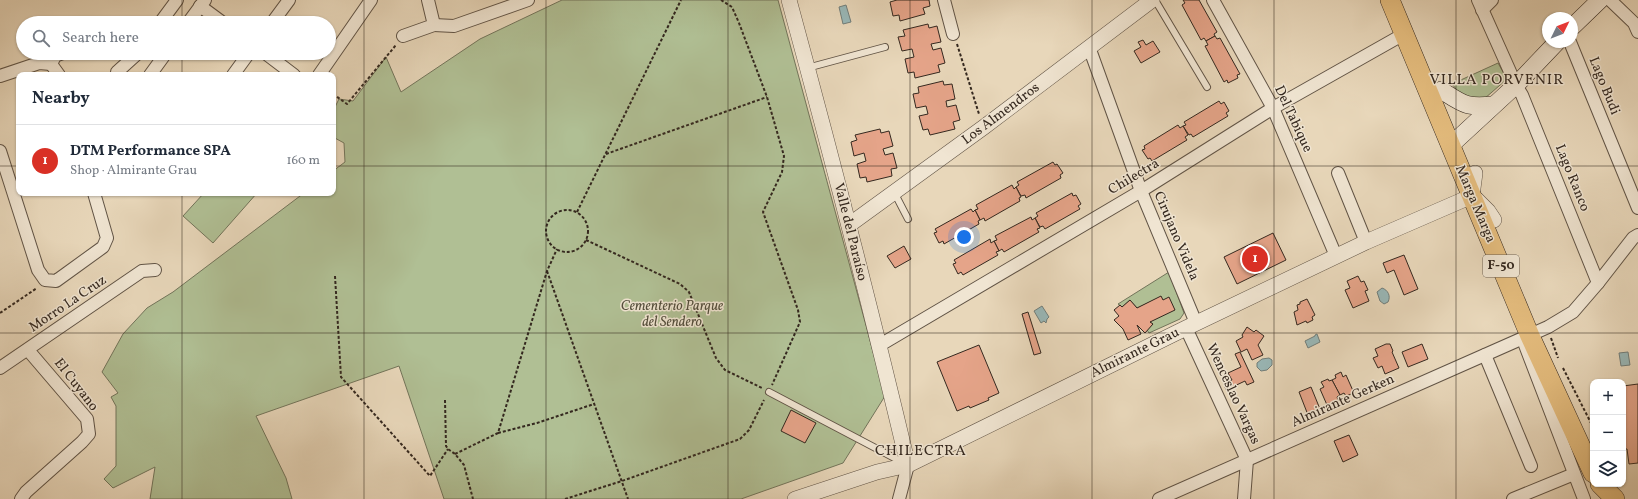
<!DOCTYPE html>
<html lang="en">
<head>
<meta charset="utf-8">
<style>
  body { margin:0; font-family:Vollkorn,serif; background:#f2f2f3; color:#1f2937 }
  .controls { position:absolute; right:12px; bottom:12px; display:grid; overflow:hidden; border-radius:8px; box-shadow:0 1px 3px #0004 }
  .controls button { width:36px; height:36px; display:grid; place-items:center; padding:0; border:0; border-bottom:1px solid #e0e1e3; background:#fff; color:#1f2937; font:20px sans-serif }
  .compass { position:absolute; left:1542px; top:12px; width:36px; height:36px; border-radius:50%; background:#fff; box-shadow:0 1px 3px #0004; rotate:47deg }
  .you { position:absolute; left:964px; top:237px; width:14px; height:14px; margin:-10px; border:3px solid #fff; border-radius:50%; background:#1a73e8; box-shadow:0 0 0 6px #1a73e833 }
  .badge { display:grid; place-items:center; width:26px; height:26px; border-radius:50%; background:#d93025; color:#fff; font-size:13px; font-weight:700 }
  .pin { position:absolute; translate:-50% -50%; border:2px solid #fff; box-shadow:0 1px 4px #0006 }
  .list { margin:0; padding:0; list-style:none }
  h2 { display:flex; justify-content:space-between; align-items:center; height:52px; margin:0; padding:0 16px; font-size:17px }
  h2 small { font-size:13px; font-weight:400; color:#747a83 }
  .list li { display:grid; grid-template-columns:26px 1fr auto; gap:12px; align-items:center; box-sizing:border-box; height:72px; padding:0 16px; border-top:1px solid #e0e1e3 }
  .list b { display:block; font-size:15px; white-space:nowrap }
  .list p { margin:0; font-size:13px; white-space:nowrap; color:#747a83 }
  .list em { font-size:13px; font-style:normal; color:#747a83 }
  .icon { flex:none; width:22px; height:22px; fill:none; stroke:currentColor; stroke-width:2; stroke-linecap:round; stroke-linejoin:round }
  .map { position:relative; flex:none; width:1638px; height:499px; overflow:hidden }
  .search { position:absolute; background:#fff; box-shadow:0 1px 3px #0004; left:16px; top:16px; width:320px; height:44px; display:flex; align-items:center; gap:10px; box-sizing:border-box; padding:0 14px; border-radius:22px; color:#747a83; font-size:15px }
  .panel { position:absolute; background:#fff; box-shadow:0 1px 3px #0004; left:16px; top:72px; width:320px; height:124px; border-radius:8px }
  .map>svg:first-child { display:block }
  .green { fill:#b0bf94; stroke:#72745a }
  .water { fill:#99b8b8; stroke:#717e7b }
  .building { fill:#e5a489; stroke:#34281f }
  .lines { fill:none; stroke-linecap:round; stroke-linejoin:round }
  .service-casing { stroke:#615446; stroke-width:8 }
  .minor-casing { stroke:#615446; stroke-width:14 }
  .tertiary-casing { stroke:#615446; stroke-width:16 }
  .secondary-casing { stroke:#34281f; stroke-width:18 }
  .primary-casing { stroke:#34281f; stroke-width:20 }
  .path { stroke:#34281f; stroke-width:2; stroke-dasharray:3 2; stroke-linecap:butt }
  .service { stroke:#f0e5d2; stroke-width:6 }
  .minor { stroke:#f0e5d2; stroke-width:12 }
  .tertiary { stroke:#f0e5d2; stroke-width:15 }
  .secondary { stroke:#f0e5d2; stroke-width:17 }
  .primary { stroke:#e4bc7d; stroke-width:19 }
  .grid { fill:none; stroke:#34281f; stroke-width:1; stroke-opacity:0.55 }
  .labels { text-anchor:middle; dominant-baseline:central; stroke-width:3; stroke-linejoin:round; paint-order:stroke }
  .shield { fill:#f0e5d2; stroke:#6c6155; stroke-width:1 }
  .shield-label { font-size:13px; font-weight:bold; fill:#34281f }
  .street-label { font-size:14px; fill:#34281f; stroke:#f0e5d2 }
  .park-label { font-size:14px; font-style:italic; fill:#534e3c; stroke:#f0e5d2 }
  .neighbourhood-label { font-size:15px; letter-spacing:1px; fill:#34281f; stroke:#f0e5d2 }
</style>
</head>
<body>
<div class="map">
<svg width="1638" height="499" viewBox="0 0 1638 499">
  <rect width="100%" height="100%" fill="#e8d7ba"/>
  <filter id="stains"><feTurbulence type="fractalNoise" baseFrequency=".005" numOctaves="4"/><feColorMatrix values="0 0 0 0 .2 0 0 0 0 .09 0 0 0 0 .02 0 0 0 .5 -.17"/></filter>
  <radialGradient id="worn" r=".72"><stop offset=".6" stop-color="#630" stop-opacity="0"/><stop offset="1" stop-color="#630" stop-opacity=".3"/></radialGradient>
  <g class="green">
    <polygon points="562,0 778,0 885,396 843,463 741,499 444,499 399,366 256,416 286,478 292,499 150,499 155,467 113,488 104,479 116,466 116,406 111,397 118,393 102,372 123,334 147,308 173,292 304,193 333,193 333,171 345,162 344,143 333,137 333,111 339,99 353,101 386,57 401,92 480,39"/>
    <polygon points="1498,63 1507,79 1484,99 1469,101 1460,94 1452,84"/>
    <polygon points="204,193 257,193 213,243 183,216"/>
    <polygon points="1169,272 1184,313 1180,319 1149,333 1147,330 1153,324 1150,322 1163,300 1161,297 1137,308 1130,300 1122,307 1118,304"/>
  </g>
  <g class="water">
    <polygon points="846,5 851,22 843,24 839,7"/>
    <path d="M1382 288C1388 290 1391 296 1388 302L1384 304 1380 301 1377 292Z"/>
    <polygon points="1042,306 1049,317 1047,319 1046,323 1044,321 1041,323 1034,311"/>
    <polygon points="1317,334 1320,342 1308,348 1305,341 1315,336 1315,335"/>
    <polygon points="1628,352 1630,365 1621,366 1619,353"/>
    <polygon points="1269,358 1272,360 1272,365 1267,370 1261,371 1257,367 1257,363 1262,359"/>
  </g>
  <g class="building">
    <polygon points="897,0 929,0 930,6 923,8 925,14 900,21 899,15 893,16 890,2"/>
    <polygon points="1183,0 1199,0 1217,32 1214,34 1215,36 1206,41 1204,38 1201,40 1182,5 1185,3"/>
    <polygon points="928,24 929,28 937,26 941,42 931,44 933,50 941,48 945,63 938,65 940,72 915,78 914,72 908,73 905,59 914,57 912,49 902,51 898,37 905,36 903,30"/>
    <polygon points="1215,36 1217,39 1220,38 1240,74 1237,75 1238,78 1228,83 1227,80 1224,82 1205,46 1208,45 1206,41"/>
    <polygon points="1143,40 1146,45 1153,41 1160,52 1141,63 1134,51 1141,47 1138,42"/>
    <polygon points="943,81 944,85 952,84 955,99 946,101 947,107 956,105 960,120 953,122 955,129 930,135 928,129 923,130 919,116 928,114 926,106 916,108 913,94 919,93 918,87"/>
    <polygon points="1219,101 1221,104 1224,102 1229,111 1226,113 1228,116 1193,137 1191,134 1189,135 1183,126 1186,125 1184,122"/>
    <polygon points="1178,125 1180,128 1183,126 1188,135 1185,137 1187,140 1152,161 1150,158 1148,159 1142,150 1145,149 1144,146"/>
    <polygon points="880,129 881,133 889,131 893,146 883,149 885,155 893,153 897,168 891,169 892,176 867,182 866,177 860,178 857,164 866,161 864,153 854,156 851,142 857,140 855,135"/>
    <polygon points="1053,162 1055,165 1057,164 1063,173 1060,175 1061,178 1026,198 1025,195 1021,196 1016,187 1019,185 1017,182"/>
    <polygon points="1012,185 1014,189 1016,187 1021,197 1019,198 1020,201 985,221 984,218 980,220 975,210 978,209 976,205"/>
    <polygon points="1072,193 1073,196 1076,195 1081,204 1078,206 1080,209 1045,229 1043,226 1040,227 1035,218 1038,216 1036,213"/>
    <polygon points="971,209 973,212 975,210 980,220 978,221 979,224 944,244 943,241 939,243 934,233 937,232 935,229"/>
    <polygon points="1031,217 1032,220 1035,218 1040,228 1037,229 1039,232 1004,252 1002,249 999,251 994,241 997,240 995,236"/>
    <polygon points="1273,233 1286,260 1237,284 1224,257"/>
    <polygon points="990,239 991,243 994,241 999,251 996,252 998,255 963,275 961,272 958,274 953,264 956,263 954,260"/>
    <polygon points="904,246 911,259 895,268 887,256"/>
    <polygon points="1404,255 1418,289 1404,295 1394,270 1387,273 1383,263"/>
    <polygon points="1358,276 1361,282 1364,281 1368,290 1365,291 1369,301 1353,308 1345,290 1350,288 1347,281"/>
    <polygon points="1161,296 1163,300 1169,297 1175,310 1150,322 1153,324 1145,333 1137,325 1141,334 1128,340 1123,329 1114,320 1119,316 1114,310 1120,305 1122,307 1130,300 1137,308"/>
    <polygon points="1307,299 1315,315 1312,317 1313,320 1307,323 1306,321 1297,325 1294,312 1298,310 1297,305 1300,304 1300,302"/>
    <polygon points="1028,312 1041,353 1034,355 1022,314"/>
    <polygon points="1247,327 1254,332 1256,330 1264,336 1258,345 1263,355 1252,360 1247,349 1241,352 1236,341 1243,337 1242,335"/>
    <polygon points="1386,344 1390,344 1393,351 1392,352 1399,368 1385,374 1382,366 1378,368 1373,358 1378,356 1375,349"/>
    <polygon points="1422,344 1428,359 1408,367 1402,352"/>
    <polygon points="979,345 999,393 988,398 989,400 970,408 969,406 957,411 937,362"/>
    <polygon points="1240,352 1254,382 1247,385 1245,381 1226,390 1224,384 1232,380 1228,373 1241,367 1235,354"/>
    <polygon points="1341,372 1343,377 1346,375 1354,393 1346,396 1344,393 1340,395 1332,380 1336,378 1335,375"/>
    <polygon points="1328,379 1329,381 1332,380 1340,395 1337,397 1338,400 1327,405 1320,389 1324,387 1321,382"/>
    <polygon points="1638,384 1638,463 1629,464 1627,449 1623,449 1623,386"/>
    <polygon points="1311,387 1320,409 1308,415 1299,392"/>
    <polygon points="791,410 816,423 805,443 781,431"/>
    <polygon points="1349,435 1358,455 1343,462 1334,441"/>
  </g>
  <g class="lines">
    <g class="service-casing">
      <g id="service">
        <polyline points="1155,0 1207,87"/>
        <polyline points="807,68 885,47"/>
        <polyline points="894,192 908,219"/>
        <polyline points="769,392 904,463"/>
      </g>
    </g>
    <g class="minor-casing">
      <g id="minor">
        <polyline points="944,0 953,34"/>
        <polyline points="1213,0 1273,108 1336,256"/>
        <polyline points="1478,0 1516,85 1522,95 1598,283"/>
        <polyline points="1610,0 1634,23 1638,32"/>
        <polyline points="200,6 223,23"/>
        <polyline points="1482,10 1492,0"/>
        <polyline points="160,23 177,0"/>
        <polyline points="188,23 205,0"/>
        <polyline points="272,23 289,0"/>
        <polyline points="434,25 454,26 528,0"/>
        <polyline points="403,36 434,25 428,0"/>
        <polyline points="1570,42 1638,208"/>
        <polyline points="1089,47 1141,191 1196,323"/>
        <polyline points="265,53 294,75"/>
        <polyline points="51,64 55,56 63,53"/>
        <polyline points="51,64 59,75"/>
        <polyline points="117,72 138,53"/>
        <polyline points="150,75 166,53"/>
        <polyline points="233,75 249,53"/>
        <polyline points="319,75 371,0"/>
        <polyline points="0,76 39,63 51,64"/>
        <polyline points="0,151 38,270 45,280 56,281 103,247 107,238 94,193"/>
        <polyline points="1338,173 1366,242"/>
        <polyline points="1186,328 1247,460 1244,499"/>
        <polyline points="880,345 1141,191 1273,108 1404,34"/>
        <polyline points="1525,345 1584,499"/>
        <polyline points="1485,355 1531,466"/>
        <polyline points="0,368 142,271 155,270"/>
        <polyline points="21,499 26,492 82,442 89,434 87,419 28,350"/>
        <polyline points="899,499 908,465"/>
        <polyline points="1159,499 1548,327 1573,312 1598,283 1633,238 1638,235"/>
        <polyline points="1513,499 1574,474"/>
      </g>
    </g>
    <g class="tertiary-casing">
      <g id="tertiary">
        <path d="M789 0C831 154 871 309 908 465"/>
        <polyline points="1472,196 1475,173"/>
        <polyline points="1476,199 1488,211 1494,220"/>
        <polyline points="849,225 984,127 1152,0"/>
        <polyline points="795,499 877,472 908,465 1186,328 1366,242 1472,196"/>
      </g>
    </g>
    <g class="secondary-casing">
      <g id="secondary">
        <polyline points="1572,27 1600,0"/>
        <path d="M1441 90C1463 104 1466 108 1493 105"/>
        <polyline points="1451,145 1516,85 1557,42"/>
      </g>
    </g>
    <g class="primary-casing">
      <g id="primary">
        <polyline points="1390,0 1530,336 1593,473"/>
        <polyline points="1600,484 1615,499"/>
      </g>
    </g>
    <g class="path">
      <polyline points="721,0 732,7 739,23 767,97 784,156 782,172 763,212 798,310 800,322 772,385"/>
      <polyline points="957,44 979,114"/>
      <polyline points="333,94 347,104 396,45"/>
      <polyline points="606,154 767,97"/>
      <circle cx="567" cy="231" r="21"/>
      <polyline points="577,212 681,0"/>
      <polyline points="586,240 680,284 689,292 716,358 725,370 762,388"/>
      <polyline points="547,271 628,499"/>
      <polyline points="335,276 341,377 430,476 448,449"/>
      <polyline points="0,313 37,288"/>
      <polyline points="1551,338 1558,358"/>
      <polyline points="1563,368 1593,427"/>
      <polyline points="445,400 446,446 448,449 455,454 464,465 473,499"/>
      <polyline points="498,433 537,423 594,404"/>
      <polyline points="455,454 498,433 547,271 557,249"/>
      <polyline points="565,499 622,481 740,439 749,430 764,400"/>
    </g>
    <use href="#service" class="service"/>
    <use href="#minor" class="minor"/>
    <use href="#tertiary" class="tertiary"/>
    <use href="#secondary" class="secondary"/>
    <use href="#primary" class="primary"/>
  </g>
  <path class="grid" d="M182 0V23M364 0V499M546 0V499M728 0V499M910 0V499M1092 0V499M1274 0V499M1456 0V499M182 53V75M0 166H19M333 166H1638M182 193V499M0 333H1638"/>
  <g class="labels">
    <rect class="shield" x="1483" y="255" width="36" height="22" rx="3"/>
    <g class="shield-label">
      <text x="1501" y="266">F-50</text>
    </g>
    <g class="street-label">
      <text transform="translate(1604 86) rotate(68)">Lago Budi</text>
      <text transform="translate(1001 114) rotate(-37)">Los Almendros</text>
      <text transform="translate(1293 119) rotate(65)">Del Tabique</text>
      <text transform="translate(1134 177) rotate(-31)">Chilectra</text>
      <text transform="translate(1572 178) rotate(68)">Lago Ranco</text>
      <text transform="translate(1475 204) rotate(67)">Marga Marga</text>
      <text transform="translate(850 232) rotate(76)">Valle del Paraíso</text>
      <text transform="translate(1176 236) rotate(67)">Cirujano Videla</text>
      <text transform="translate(68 304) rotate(-34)">Morro La Cruz</text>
      <text transform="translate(1135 353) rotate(-26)">Almirante Grau</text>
      <text transform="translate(76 385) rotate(52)">El Cuyano</text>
      <text transform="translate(1233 394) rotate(65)">Wenceslao Vargas</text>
      <text transform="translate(1343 401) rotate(-24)">Almirante Gerken</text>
    </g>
    <g class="park-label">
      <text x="672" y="306">Cementerio Parque<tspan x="672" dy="16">del Sendero</tspan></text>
    </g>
    <g class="neighbourhood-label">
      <text x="1497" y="80">VILLA PORVENIR</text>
      <text x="921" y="451">CHILECTRA</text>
    </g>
  </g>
  <rect width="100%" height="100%" filter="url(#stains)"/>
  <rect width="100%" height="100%" fill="url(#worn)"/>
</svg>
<div class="controls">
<button>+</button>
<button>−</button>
<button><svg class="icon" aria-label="layers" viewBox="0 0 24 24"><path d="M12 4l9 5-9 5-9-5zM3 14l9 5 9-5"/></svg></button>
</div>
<svg class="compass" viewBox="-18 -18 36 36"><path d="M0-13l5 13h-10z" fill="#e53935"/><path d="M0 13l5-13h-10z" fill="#747a83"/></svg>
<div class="you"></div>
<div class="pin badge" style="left:1255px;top:259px">1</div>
<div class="search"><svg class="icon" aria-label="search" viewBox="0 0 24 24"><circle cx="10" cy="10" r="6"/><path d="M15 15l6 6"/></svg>Search here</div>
<section class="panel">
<h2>Nearby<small></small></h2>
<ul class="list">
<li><span class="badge">1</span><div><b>DTM Performance SPA</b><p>Shop · Almirante Grau</p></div><em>160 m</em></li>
</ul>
</section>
</div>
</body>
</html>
